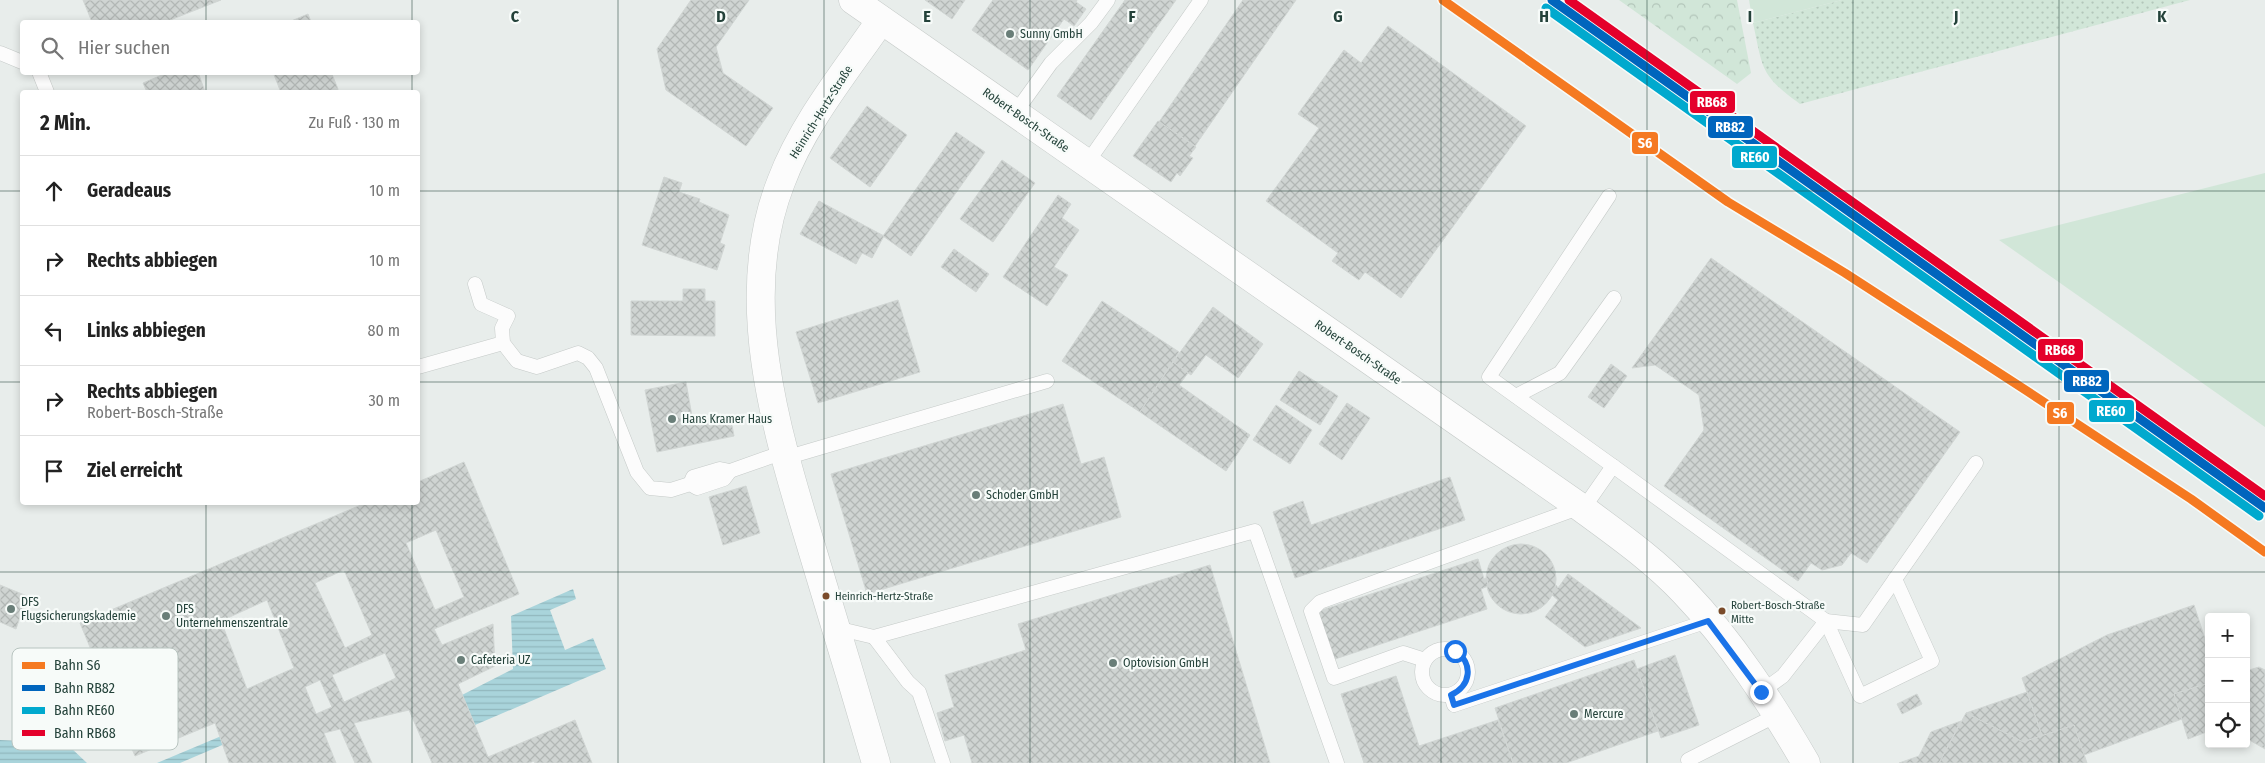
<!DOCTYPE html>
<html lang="de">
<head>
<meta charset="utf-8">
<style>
  body { margin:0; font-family:"Fira Sans Condensed",sans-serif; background:#f6f6f6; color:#222 }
  .controls { position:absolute; right:15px; bottom:15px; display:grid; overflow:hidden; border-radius:5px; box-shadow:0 2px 8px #0003 }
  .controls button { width:45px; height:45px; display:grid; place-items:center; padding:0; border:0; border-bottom:1px solid #e0e0e0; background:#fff; color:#222; font:25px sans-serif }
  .stop { position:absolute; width:15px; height:15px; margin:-11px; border:4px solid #1a73e8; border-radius:50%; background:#fff }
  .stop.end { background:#1a73e8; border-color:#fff; box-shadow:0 1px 5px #0008 }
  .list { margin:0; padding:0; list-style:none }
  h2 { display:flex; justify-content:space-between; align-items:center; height:65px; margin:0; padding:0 20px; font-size:21px }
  h2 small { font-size:16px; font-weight:400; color:#767676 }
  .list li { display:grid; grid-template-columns:32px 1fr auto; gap:15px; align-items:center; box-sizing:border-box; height:70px; padding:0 20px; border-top:1px solid #e0e0e0 }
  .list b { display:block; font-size:19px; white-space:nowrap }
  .list p { margin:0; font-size:16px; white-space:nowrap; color:#767676 }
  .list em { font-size:16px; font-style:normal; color:#767676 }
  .icon { flex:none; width:28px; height:28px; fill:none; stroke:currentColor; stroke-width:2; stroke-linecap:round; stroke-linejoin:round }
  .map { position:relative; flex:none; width:2265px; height:763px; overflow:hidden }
  .search { position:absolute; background:#fff; box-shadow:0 2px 8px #0003; left:20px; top:20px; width:400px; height:55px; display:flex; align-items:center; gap:12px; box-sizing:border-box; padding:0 18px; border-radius:5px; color:#767676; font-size:19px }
  .panel { position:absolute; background:#fff; box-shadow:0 2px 8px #0003; left:20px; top:90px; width:400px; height:415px; border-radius:5px }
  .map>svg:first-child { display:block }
  .grass { fill:url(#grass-dots) }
  .forest { fill:url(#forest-crowns) }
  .garden { fill:#d1e6d8 }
  .water { fill:url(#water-rules) }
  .building { fill:url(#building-cross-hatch); stroke:#d1d6d4; fill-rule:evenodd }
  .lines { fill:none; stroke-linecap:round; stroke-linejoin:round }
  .lane-casing { stroke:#c5cac8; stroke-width:15 }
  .street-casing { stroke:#c5cac8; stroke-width:29 }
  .lane { stroke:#fcfcfc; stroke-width:14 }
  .street { stroke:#fcfcfc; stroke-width:28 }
  .rail-1-casing { stroke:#f7fbf9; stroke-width:12 }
  .rail-2-casing { stroke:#f7fbf9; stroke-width:12 }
  .rail-3-casing { stroke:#f7fbf9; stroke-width:12 }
  .rail-4-casing { stroke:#f7fbf9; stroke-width:12 }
  .rail-1 { stroke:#f57921; stroke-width:9 }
  .rail-2 { stroke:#0065bd; stroke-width:9 }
  .rail-3 { stroke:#00a9ce; stroke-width:9 }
  .rail-4 { stroke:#e4002b; stroke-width:9 }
  .route { stroke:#1a73e8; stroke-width:6 }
  .grid { fill:none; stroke:#24423a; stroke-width:1; stroke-opacity:0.55 }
  .poi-dot { fill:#697e78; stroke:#f7fbf9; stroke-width:2 }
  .bus-dot { fill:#7a4b2a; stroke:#f7fbf9; stroke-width:2 }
  .labels { text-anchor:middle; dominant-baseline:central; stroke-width:4.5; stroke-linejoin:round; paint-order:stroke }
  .bus-label { font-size:11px; fill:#24423a; stroke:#f7fbf9; text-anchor:start }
  .poi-label { font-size:12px; fill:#24423a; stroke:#f7fbf9; text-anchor:start }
  .street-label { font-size:12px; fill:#24423a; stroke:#f7fbf9 }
  .key { fill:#f7fbf9; stroke:#b8c4c0; stroke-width:1 }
  .key-label { font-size:14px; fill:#24423a }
  .grid-label { font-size:16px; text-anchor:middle; font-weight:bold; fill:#24423a; stroke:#f7fbf9; stroke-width:4.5; stroke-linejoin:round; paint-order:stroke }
  .line-badge { stroke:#f7fbf9; stroke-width:2 }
  .badge-label { font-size:14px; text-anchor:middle; font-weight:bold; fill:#fff }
</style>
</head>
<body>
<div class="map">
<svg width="2265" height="763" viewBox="0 0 2265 763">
  <defs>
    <pattern id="grass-dots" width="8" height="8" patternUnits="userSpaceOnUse" patternTransform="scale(1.25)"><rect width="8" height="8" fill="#d1e6d8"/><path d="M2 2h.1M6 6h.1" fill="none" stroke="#b3c6ba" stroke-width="1.8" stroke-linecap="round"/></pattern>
    <pattern id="forest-crowns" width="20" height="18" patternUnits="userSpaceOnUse" patternTransform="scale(1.25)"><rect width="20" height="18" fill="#d1e6d8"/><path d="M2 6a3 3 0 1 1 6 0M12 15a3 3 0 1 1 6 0" fill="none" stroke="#b3c6ba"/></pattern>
    <pattern id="water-rules" width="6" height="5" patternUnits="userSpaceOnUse" patternTransform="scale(1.25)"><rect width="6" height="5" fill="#a9d4db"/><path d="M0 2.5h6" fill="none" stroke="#91b7bd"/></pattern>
    <pattern id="building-cross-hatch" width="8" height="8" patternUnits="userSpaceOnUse" patternTransform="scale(1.25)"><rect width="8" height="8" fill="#cfd4d2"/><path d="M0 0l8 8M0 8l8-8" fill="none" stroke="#b2b7b5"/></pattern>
  </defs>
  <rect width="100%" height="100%" fill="#e8edeb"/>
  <path class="grass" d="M1842 0H2190L1800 104C1760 75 1763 69 1753 23Z"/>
  <polygon class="forest" points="1619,0 1737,0 1751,73 1737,84"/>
  <g class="garden">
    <polygon points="1749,0 1842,0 1753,23"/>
    <polygon points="2265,173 2265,427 1999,240"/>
  </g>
  <g class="water">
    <polygon points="573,589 576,599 550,610 565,650 593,638 606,669 475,725 462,695 513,669 511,616"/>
    <polygon points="238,729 241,737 180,763 157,763"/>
    <polygon points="54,732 87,763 0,763 0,740 22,741"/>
  </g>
  <g class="building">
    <polygon points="83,0 221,0 165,22 92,22"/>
    <polygon points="691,0 749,0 716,47 723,73 773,108 746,146 666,90 657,49"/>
    <polygon points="925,0 965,0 952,19"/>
    <polygon points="993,0 1077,0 1076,2 1086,9 1074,26 1064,19 1028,70 972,30"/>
    <polygon points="1125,0 1176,0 1091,120 1057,96"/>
    <polygon points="1243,0 1296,0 1195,146 1159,122"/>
    <polygon points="308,14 311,22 289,22"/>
    <polygon points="1388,26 1526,126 1401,298 1365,272 1359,280 1332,261 1338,253 1266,201 1319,128 1298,114 1344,50 1361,63"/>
    <polygon points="169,72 198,72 205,92 147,92 143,83"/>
    <polygon points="273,72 331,72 338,89 337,92 279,92 280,90"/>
    <polygon points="867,106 907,135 870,187 830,158"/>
    <polygon points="1158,121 1196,147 1189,156 1193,158 1180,176 1177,173 1171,182 1133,156"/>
    <polygon points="956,132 985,152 911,256 883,236"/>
    <polygon points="1002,160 1035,183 993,242 960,219"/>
    <polygon points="664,177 682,183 679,192 700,199 699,202 729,215 720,243 725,245 717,270 642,245"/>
    <polygon points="1058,195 1071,204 1062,218 1079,230 1054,267 1068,275 1047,306 1003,277"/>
    <polygon points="819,201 884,236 872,258 862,253 856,264 800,234"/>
    <polygon points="954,249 989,274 976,292 941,267"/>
    <polygon points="1711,258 1960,432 1867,563 1851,553 1842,565 1822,570 1811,563 1798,581 1664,486 1704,430 1699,395 1655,365 1632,368"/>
    <polygon points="683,289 705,289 705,301 715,301 715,336 631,335 631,301 683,301"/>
    <polygon points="898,300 920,372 818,403 796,332"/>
    <polygon points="1102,301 1179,352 1140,412 1062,361"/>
    <polygon points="1213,307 1263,344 1238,378 1206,355 1191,375 1173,362"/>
    <polygon points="1173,362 1188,373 1179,385 1250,435 1226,471 1140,412"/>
    <polygon points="1611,364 1627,376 1604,408 1588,397"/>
    <polygon points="1299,371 1338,396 1320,425 1280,400"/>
    <polygon points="686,382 693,422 730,415 734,436 657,452 645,390"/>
    <polygon points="1347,403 1370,418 1342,460 1319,444"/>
    <polygon points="1063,404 1081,464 1104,457 1121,517 867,594 831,474"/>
    <polygon points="1276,405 1312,430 1290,464 1253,440"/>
    <path d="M464 462 519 594 434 629 442 645 493 624 495 666 458 684 488 757 575 720 592 763H535L534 761 529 763H432L409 710 354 723 372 763H355L340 729 324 733 336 763H229L215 723 135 756 80 623 368 502H418V482ZM436 530 464 597 435 610 406 543ZM344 570 372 635 345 648 315 583ZM267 600 294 668 247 689 221 621ZM385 653 396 678 344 702 332 675ZM320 680 332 707 316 714 305 687Z"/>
    <polygon points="1450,477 1465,520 1295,578 1273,512 1303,501 1311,525"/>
    <polygon points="746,486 760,533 723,545 709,497"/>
    <circle cx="1521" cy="579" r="35"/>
    <polygon points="1478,559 1484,579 1487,578 1488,586 1481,589 1487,609 1332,660 1316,612"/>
    <polygon points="1210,565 1270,763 972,763 964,735 945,741 937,713 954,707 945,675 1026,650 1018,624"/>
    <polygon points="1568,574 1641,628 1585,647 1545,617 1558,600 1552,595 1556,585 1558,588"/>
    <polygon points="0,585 27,596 16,629 0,622"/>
    <polygon points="2194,605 2209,651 2209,683 2174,694 2182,719 2084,755 2074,725 2042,736 2022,678 2107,635"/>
    <polygon points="1675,655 1699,725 1661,738 1637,669"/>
    <polygon points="1634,660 1658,731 1566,763 1513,763 1495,708"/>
    <polygon points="2259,667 2265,670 2265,749 2246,738 2246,671"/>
    <polygon points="1396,676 1419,746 1498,720 1513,763 1364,763 1341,694"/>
    <polygon points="2209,683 2209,731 2188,739 2174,694"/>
    <polygon points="2027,692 2042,736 2023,742 1966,713"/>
    <polygon points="1917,694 1922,704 1902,714 1897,704"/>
    <polygon points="1966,713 2023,742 2074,725 2087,763 1939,763"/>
    <polygon points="1961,721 1939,763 1899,763 1919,756 1931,732"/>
  </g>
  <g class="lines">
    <g class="lane-casing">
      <g id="lane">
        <polyline points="0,53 22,62"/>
        <polyline points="39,72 47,92"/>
        <polyline points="1015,113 1051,63 1091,23 1108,0"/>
        <polyline points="1087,163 1201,0"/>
        <polyline points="1609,196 1489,377 1613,466"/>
        <polyline points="475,284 481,304 508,316 502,328 503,343 517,361 537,367 578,353 588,358 596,368 637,472 650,488 671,490 690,484 697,488 724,479 730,471"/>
        <polyline points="418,367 503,343"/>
        <polyline points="1516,396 1560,373 1614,298"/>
        <polyline points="785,458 1047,381"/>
        <polyline points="690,484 693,477 720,469 730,471 784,452"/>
        <polyline points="1583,509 1613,466 1826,621 1783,676 1761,692"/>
        <polyline points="1826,621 1860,696 1932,661 1895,579"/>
        <polyline points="1826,621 1863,625 1976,463"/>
        <polyline points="836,628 874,637 1255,531 1337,763"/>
        <polyline points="874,637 908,682 919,692 943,763"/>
        <circle cx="1445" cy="672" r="23"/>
        <polyline points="1425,660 1403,653 1334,678 1311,611 1320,602 1581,507"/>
        <polyline points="1451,695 1454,705 1708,621"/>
        <polyline points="1688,760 1777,715"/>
      </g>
    </g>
    <g class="street-casing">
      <g id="street">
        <path d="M853 0 1583 509C1618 535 1654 560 1684 592 1732 642 1771 703 1806 763"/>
        <path d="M876 763C857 698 838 634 818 569 782 448 732 306 781 182 803 123 846 71 881 20"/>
      </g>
    </g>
    <use href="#lane" class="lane"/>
    <use href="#street" class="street"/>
    <g class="rail-1-casing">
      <polyline id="rail-1" points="1443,0 1728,202 1845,273 2027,391 2191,499 2265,552"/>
    </g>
    <g class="rail-2-casing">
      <polyline id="rail-2" points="1552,0 2265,508"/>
    </g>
    <g class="rail-3-casing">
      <polyline id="rail-3" points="1546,8 2259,516"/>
    </g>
    <g class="rail-4-casing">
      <polyline id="rail-4" points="1569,0 2265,496"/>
    </g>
    <use href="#rail-1" class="rail-1"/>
    <use href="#rail-2" class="rail-2"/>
    <use href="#rail-3" class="rail-3"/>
    <use href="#rail-4" class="rail-4"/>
  </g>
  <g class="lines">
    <path class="route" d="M1455 651C1474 663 1471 686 1451 695L1454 705 1708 621 1761 692"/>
  </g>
  <path class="grid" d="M206 0V22M412 0V22M618 0V763M824 0V763M1030 0V763M1235 0V763M1441 0V763M1647 0V763M1853 0V763M2059 0V763M206 72V92M412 72V92M0 191H22M418 191H2265M0 382H22M418 382H2265M206 502V763M412 502V763M0 572H2265"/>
  <g class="poi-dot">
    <circle cx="1010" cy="34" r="5"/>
    <circle cx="672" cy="419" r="5"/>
    <circle cx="976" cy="495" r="5"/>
    <circle cx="11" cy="609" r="5"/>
    <circle cx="166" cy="616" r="5"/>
    <circle cx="461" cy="660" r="5"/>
    <circle cx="1113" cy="663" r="5"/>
    <circle cx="1574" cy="714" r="5"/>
  </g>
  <g class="bus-dot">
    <circle cx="826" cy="596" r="4.5"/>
    <circle cx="1722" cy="611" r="4.5"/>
  </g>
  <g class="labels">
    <g class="bus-label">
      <text x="835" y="596">Heinrich-Hertz-Straße</text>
      <text x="1731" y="605">Robert-Bosch-Straße<tspan x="1731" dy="14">Mitte</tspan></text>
    </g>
    <g class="poi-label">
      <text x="1020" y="34">Sunny GmbH</text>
      <text x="682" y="419">Hans Kramer Haus</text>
      <text x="986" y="495">Schoder GmbH</text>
      <text x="21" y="602">DFS<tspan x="21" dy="14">Flugsicherungskademie</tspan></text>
      <text x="176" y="609">DFS<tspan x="176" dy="14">Unternehmenszentrale</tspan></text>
      <text x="471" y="660">Cafeteria UZ</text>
      <text x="1123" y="663">Optovision GmbH</text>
      <text x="1584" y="714">Mercure</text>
    </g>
    <g class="street-label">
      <text transform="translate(821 112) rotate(-58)">Heinrich-Hertz-Straße</text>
      <text transform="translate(1026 120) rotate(35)">Robert-Bosch-Straße</text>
      <text transform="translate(1358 352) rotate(35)">Robert-Bosch-Straße</text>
    </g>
  </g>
  <rect x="12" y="648" width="166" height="102" rx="8" class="key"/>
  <rect x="22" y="662" width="23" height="7" fill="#f57921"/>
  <rect x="22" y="685" width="23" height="6" fill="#0065bd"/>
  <rect x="22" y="707" width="23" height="7" fill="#00a9ce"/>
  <rect x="22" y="730" width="23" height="6" fill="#e4002b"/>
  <g class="key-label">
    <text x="54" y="670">Bahn S6</text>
    <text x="54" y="693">Bahn RB82</text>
    <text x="54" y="715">Bahn RE60</text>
    <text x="54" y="738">Bahn RB68</text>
  </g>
  <g class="grid-label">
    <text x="515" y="22">C</text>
    <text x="721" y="22">D</text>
    <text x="927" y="22">E</text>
    <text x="1132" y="22">F</text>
    <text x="1338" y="22">G</text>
    <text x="1544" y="22">H</text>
    <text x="1750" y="22">I</text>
    <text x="1956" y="22">J</text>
    <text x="2162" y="22">K</text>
  </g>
  <g class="line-badge">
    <rect x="1689" y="90" width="47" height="24" rx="5" fill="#e4002b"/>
    <rect x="1707" y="115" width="47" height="24" rx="5" fill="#0065bd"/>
    <rect x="1631" y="131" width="28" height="24" rx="5" fill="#f57921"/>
    <rect x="1731" y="145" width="47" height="24" rx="5" fill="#00a9ce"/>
    <rect x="2037" y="338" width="47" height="24" rx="5" fill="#e4002b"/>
    <rect x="2063" y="369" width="47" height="24" rx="5" fill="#0065bd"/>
    <rect x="2088" y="399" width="47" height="24" rx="5" fill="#00a9ce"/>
    <rect x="2046" y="401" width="29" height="24" rx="5" fill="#f57921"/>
  </g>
  <g class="badge-label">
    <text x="1712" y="107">RB68</text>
    <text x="1730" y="132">RB82</text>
    <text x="1645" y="148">S6</text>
    <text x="1755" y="162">RE60</text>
    <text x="2060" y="355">RB68</text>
    <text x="2087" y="386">RB82</text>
    <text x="2111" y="416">RE60</text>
    <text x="2060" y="418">S6</text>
  </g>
</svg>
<div class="controls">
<button>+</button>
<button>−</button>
<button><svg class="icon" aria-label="locate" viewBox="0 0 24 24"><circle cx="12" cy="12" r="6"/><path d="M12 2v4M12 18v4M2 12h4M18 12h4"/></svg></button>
</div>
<div class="stop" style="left:1455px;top:651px"></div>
<div class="stop end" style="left:1761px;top:692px"></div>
<div class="search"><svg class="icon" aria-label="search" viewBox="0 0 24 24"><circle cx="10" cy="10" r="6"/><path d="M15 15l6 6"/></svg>Hier suchen</div>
<section class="panel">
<h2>2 Min.<small>Zu Fuß · 130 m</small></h2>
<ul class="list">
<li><svg class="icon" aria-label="ahead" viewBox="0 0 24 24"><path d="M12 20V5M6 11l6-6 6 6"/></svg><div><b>Geradeaus</b></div><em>10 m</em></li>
<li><svg class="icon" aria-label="right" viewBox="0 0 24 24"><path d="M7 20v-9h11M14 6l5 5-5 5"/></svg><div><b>Rechts abbiegen</b></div><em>10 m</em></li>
<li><svg class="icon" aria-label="left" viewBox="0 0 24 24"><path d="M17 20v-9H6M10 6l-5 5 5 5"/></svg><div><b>Links abbiegen</b></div><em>80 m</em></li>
<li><svg class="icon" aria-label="right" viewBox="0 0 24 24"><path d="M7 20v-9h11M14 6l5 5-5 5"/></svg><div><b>Rechts abbiegen</b><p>Robert-Bosch-Straße</p></div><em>30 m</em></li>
<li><svg class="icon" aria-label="arrive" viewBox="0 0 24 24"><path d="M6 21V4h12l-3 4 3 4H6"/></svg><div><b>Ziel erreicht</b></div></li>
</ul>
</section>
</div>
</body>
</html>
